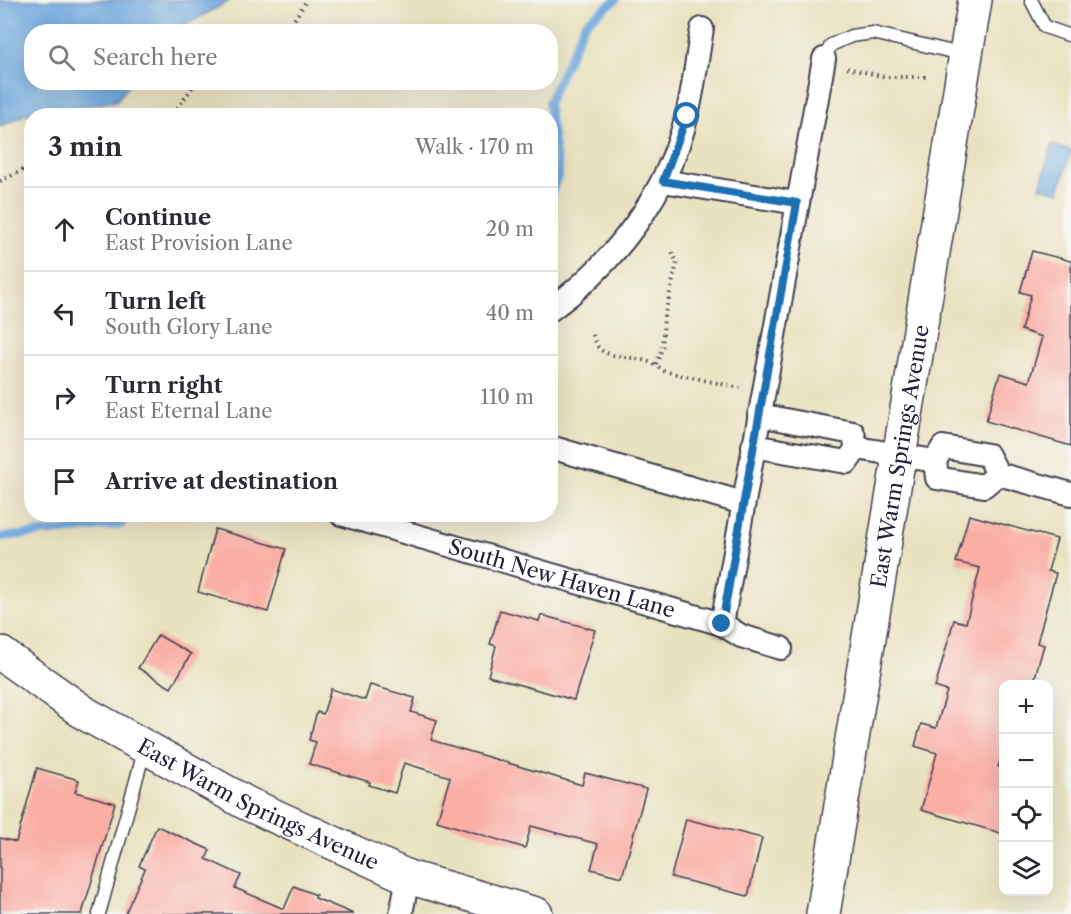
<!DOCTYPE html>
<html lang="en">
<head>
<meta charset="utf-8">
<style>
  body { margin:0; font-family:"Libre Caslon Text",serif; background:#f7f7f7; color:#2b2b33 }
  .controls { position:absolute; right:18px; bottom:18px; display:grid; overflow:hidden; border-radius:12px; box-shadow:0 6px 24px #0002 }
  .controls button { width:54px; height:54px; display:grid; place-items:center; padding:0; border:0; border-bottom:2px solid #e1e1e2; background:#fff; color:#2b2b33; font:30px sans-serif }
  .stop { position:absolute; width:18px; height:18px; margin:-14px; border:4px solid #1f6fb2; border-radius:50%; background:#fff }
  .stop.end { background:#1f6fb2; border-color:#fff; box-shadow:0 2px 6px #0008 }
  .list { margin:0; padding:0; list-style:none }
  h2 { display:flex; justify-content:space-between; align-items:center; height:78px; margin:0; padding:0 24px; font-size:26px }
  h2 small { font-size:20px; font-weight:400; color:#7c7c81 }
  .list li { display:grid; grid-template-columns:39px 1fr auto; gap:18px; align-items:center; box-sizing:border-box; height:84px; padding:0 24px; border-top:2px solid #e1e1e2 }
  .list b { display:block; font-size:22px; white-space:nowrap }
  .list p { margin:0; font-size:20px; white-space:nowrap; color:#7c7c81 }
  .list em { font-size:20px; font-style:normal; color:#7c7c81 }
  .icon { flex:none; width:33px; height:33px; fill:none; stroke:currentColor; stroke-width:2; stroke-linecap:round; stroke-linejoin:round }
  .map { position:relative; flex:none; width:1071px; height:914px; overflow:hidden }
  .search { position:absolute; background:#fff; box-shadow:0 6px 24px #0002; left:24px; top:24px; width:534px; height:66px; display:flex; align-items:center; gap:15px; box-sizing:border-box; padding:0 21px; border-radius:24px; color:#7c7c81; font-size:22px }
  .panel { position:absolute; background:#fff; box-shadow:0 6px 24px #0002; left:24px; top:108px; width:534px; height:414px; border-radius:24px }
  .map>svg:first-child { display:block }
  .water { fill:#6da7dd; stroke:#48648c; stroke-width:1.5 }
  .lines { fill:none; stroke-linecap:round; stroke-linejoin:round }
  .stream { stroke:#6da7dd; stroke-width:8 }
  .building { fill:#faaea4 }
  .lane-casing { stroke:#403f4f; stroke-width:15 }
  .street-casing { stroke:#403f4f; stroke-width:26 }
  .secondary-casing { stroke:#403f4f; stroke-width:36 }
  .path { stroke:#403f4f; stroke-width:4; stroke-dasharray:1.5 4.5; stroke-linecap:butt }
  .lane { stroke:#fff; stroke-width:12 }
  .street { stroke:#fff; stroke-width:22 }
  .secondary { stroke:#fff; stroke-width:33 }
  .route { stroke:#1f6fb2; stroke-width:8 }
  .labels { text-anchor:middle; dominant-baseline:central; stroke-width:4.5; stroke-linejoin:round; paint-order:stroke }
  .street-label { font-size:21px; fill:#22223b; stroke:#f6f6f2 }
</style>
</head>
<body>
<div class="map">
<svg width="1071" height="914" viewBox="0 0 1071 914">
  <rect width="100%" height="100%" fill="#f6f6f2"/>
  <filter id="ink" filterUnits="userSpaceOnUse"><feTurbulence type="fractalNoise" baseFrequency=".0167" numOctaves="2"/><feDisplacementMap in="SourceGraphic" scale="12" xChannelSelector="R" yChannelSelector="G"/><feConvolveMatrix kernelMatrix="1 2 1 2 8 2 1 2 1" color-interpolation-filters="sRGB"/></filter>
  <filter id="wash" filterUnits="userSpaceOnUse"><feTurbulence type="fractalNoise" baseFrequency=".008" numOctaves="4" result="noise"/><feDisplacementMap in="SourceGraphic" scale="24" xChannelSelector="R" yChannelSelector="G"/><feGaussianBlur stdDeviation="1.35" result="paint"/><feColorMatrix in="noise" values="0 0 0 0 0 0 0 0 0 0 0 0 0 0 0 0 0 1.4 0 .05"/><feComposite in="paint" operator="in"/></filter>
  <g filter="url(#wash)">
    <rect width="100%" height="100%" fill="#e9e2c0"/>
    <g class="water">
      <polygon points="0,0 231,0 175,31 32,32 32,82 131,83 116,101 24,115 0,127"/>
      <polygon points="1052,145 1071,151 1059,192 1040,187"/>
    </g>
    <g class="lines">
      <g class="stream">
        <polyline points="550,116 548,103 585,23 616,0"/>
        <polyline points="550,118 559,173 550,199"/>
        <polyline points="0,537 121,525 127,514"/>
      </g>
    </g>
    <g id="blocks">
      <g class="building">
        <polygon points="1032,251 1071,261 1071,446 986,421 1000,373 1029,382 1042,337 1021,330 1031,295 1020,292"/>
        <polygon points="969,515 1057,539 1048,571 1056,573 1037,643 1044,645 1033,684 1004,684 1004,748 998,767 1004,768 1004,834 921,810 937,753 915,746 921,724 936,728 947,691 935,687 954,620 966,623 980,568 956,562"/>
        <polygon points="215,529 286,549 268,612 198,592"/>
        <polygon points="500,610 539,621 541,615 595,630 574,700 488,676 496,646 490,644"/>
        <polygon points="158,635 191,654 171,688 138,668"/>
        <polygon points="370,685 415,698 411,712 437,720 431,740 582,785 585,773 646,789 622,877 591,869 598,844 531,826 525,848 437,821 450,777 404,763 395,793 369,785 370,782 309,764 316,742 309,740 317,712 323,714 331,689 365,700"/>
        <polygon points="37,768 79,780 75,792 115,803 82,914 0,914 0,838 16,842"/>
        <polygon points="686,819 762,838 748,896 671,877"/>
        <polygon points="157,826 210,850 206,859 241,875 235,888 284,909 294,886 316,895 315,898 354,914 125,914 145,869 139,866"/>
      </g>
    </g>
  </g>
  <g filter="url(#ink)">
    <use href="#blocks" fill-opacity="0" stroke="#403f4f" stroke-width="1.5"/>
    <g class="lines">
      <g class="lane-casing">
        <g id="lane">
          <polyline points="1031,0 1045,27 1071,36"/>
          <polyline points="824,59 831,45 851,36 873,33 965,55"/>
          <polyline points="99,914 145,748"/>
        </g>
      </g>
      <g class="street-casing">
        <g id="street">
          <polyline points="663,181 797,203"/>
          <path d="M550 310C615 263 668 193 687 115 694 87 697 57 702 29"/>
          <polyline points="753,446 847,462 857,448 853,433 759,415"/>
          <polyline points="550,447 743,503"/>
          <polygon points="943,447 988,455 998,474 984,486 937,478 935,461"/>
          <polyline points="857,448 935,461"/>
          <polyline points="998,474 1071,494"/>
          <path id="s1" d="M341 514 722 624 741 636 781 648"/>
          <polyline points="722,624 824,59"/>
          <polyline points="401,914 408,877"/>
        </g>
      </g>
      <g class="secondary-casing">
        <g id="secondary">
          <path id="s2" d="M0 653 86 714 246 803 408 877 536 914"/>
          <path id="s3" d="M823 914 975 0"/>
        </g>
      </g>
      <g class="path">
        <polyline points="282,32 292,23 307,0"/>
        <polyline points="847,68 885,77 929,77"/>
        <polyline points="168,116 180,105 196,82"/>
        <polyline points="0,181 32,166"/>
        <path d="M593 335C594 339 596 345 599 348 612 362 645 352 663 371L740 388"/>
        <polyline points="656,364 662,349 664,318 677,263 671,249"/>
      </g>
      <use href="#lane" class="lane"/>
      <use href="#street" class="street"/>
      <use href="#secondary" class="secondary"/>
    </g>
  </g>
  <g class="lines" filter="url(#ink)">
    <polyline class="route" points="687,116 663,181 797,203 722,624"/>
  </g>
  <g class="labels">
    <g class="street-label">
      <text stroke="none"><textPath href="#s3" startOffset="464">East Warm Springs Avenue</textPath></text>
      <text stroke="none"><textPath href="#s1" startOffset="230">South New Haven Lane</textPath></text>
      <text stroke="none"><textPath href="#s2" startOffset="300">East Warm Springs Avenue</textPath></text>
    </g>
  </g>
</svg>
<div class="controls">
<button>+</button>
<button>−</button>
<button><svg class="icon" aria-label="locate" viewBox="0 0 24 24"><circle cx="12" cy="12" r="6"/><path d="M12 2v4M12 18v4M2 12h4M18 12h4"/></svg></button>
<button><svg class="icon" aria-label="layers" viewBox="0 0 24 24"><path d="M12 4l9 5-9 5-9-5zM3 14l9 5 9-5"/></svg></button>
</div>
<div class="stop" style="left:687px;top:116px"></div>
<div class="stop end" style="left:722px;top:624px"></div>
<div class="search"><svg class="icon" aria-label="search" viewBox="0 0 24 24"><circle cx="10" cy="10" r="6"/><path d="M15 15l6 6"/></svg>Search here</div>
<section class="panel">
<h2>3 min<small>Walk · 170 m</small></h2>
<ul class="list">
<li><svg class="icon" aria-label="ahead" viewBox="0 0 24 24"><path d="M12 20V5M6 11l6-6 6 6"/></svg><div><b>Continue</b><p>East Provision Lane</p></div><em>20 m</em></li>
<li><svg class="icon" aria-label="left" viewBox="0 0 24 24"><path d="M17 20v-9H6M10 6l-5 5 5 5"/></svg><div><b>Turn left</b><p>South Glory Lane</p></div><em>40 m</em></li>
<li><svg class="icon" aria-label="right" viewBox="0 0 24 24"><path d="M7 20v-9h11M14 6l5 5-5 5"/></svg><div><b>Turn right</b><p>East Eternal Lane</p></div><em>110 m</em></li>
<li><svg class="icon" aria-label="arrive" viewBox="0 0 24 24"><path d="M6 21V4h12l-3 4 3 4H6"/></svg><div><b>Arrive at destination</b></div></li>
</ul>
</section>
</div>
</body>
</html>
